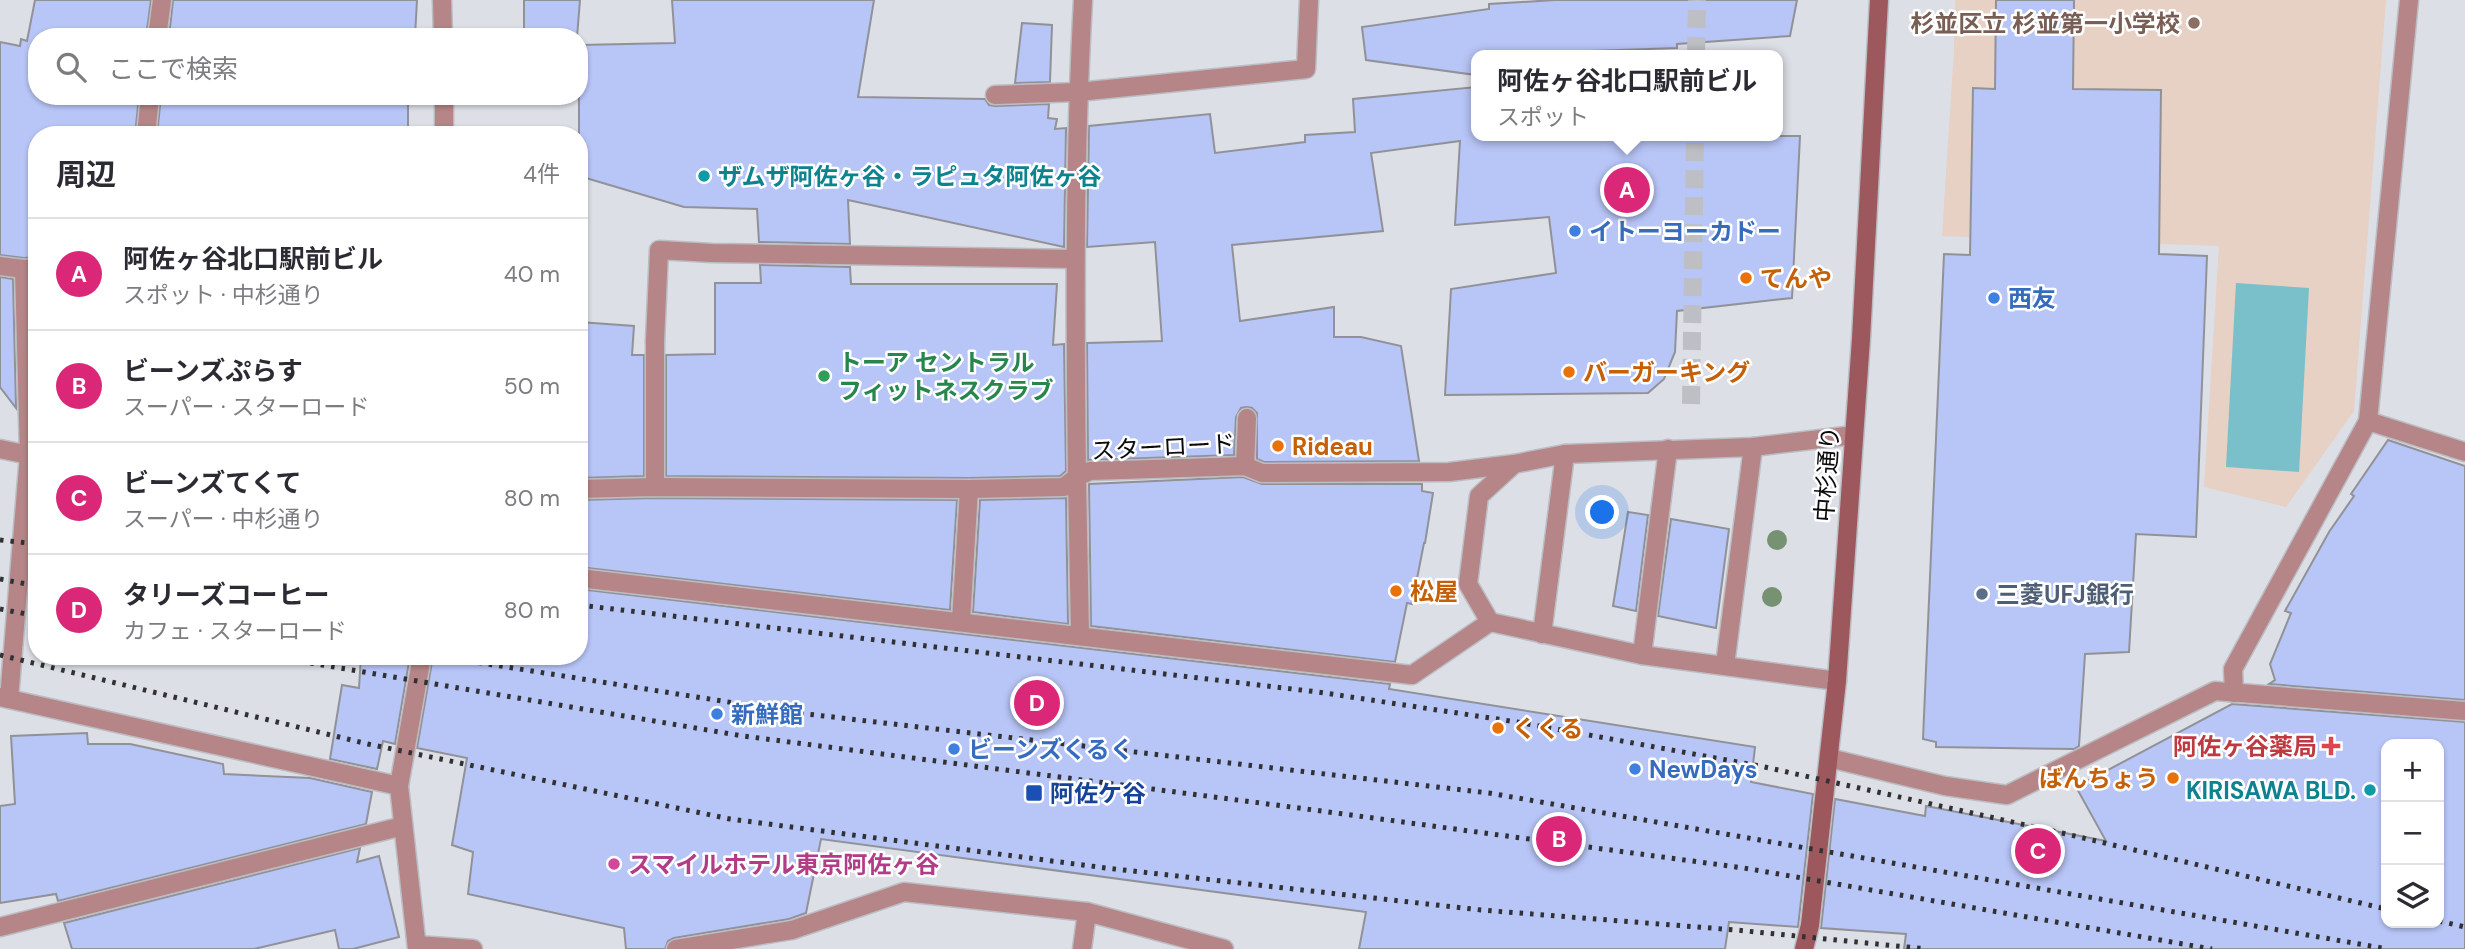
<!DOCTYPE html>
<html lang="ja">
<head>
<meta charset="utf-8">
<style>
  body { margin:0; font-family:"DM Sans","Noto Sans JP",sans-serif; background:#f2f2f3; color:#2b2b33 }
  .controls { position:absolute; right:21px; bottom:21px; display:grid; overflow:hidden; border-radius:14px; box-shadow:0 2px 5px #0004 }
  .controls button { width:63px; height:63px; display:grid; place-items:center; padding:0; border:0; border-bottom:2px solid #e1e1e2; background:#fff; color:#2b2b33; font:35px sans-serif }
  .you { position:absolute; left:1603px; top:513px; width:24px; height:24px; margin:-18px; border:5px solid #fff; border-radius:50%; background:#1a73e8; box-shadow:0 0 0 10px #1a73e833 }
  .badge { display:grid; place-items:center; width:46px; height:46px; border-radius:50%; background:#db2777; color:#fff; font-size:23px; font-weight:700 }
  .pin { position:absolute; translate:-50% -50%; border:4px solid #fff; box-shadow:0 2px 7px #0006 }
  .popup { position:absolute; left:1471px; top:50px; width:312px; height:91px; box-sizing:border-box; display:grid; place-content:center; border-radius:14px; background:#fff; filter:drop-shadow(0 2px 5px #0005); font-size:23px; white-space:nowrap; color:#7c7c81 }
  .popup b { font-size:26px; color:#2b2b33 }
  .popup::after { content:''; position:absolute; left:50%; top:100%; margin-left:-14px; border:14px solid transparent; border-top-color:#fff }
  .list { margin:0; padding:0; list-style:none }
  h2 { display:flex; justify-content:space-between; align-items:center; height:91px; margin:0; padding:0 28px; font-size:30px }
  h2 small { font-size:23px; font-weight:400; color:#7c7c81 }
  .list li { display:grid; grid-template-columns:46px 1fr auto; gap:21px; align-items:center; box-sizing:border-box; height:112px; padding:0 28px; border-top:2px solid #e1e1e2 }
  .list b { display:block; font-size:26px; white-space:nowrap }
  .list p { margin:0; font-size:23px; white-space:nowrap; color:#7c7c81 }
  .list em { font-size:23px; font-style:normal; color:#7c7c81 }
  .icon { flex:none; width:38px; height:38px; fill:none; stroke:currentColor; stroke-width:2; stroke-linecap:round; stroke-linejoin:round }
  .map { position:relative; flex:none; width:2465px; height:949px; overflow:hidden }
  .search { position:absolute; background:#fff; box-shadow:0 2px 5px #0004; left:28px; top:28px; width:560px; height:77px; display:flex; align-items:center; gap:18px; box-sizing:border-box; padding:0 24px; border-radius:28px; color:#7c7c81; font-size:26px }
  .panel { position:absolute; background:#fff; box-shadow:0 2px 5px #0004; left:28px; top:126px; width:560px; height:539px; border-radius:28px }
  .map>svg:first-child { display:block }
  .education { fill:#e7d0c4 }
  .water { fill:#79c0ca }
  .building { fill:#b8c5f7; stroke:#909298; stroke-width:2; fill-rule:evenodd }
  .lines { fill:none; stroke-linecap:round; stroke-linejoin:round }
  .street-tunnel { stroke:#bebfc5; stroke-width:18; stroke-dasharray:18 9; stroke-linecap:butt }
  .lane-casing { stroke:#bbbdc3; stroke-width:21 }
  .street-casing { stroke:#bbbdc3; stroke-width:21 }
  .secondary-casing { stroke:#bbbdc3; stroke-width:21 }
  .lane { stroke:#b58587; stroke-width:18 }
  .street { stroke:#b58587; stroke-width:18 }
  .secondary { stroke:#9c585d; stroke-width:18 }
  .rail { stroke:#313134; stroke-width:5; stroke-dasharray:3.5 7; stroke-linecap:butt }
  .tree { fill:#779173 }
  .education-dot { fill:#8d6e63; stroke:#fff; stroke-width:2.5 }
  .culture-dot { fill:#0f9aa8; stroke:#fff; stroke-width:2.5 }
  .shop-dot { fill:#3f7fe0; stroke:#fff; stroke-width:2.5 }
  .food-dot { fill:#e8710a; stroke:#fff; stroke-width:2.5 }
  .leisure-dot { fill:#2e9e5b; stroke:#fff; stroke-width:2.5 }
  .service-dot { fill:#5c6f8a; stroke:#fff; stroke-width:2.5 }
  .health-dot { fill:#e0444e; stroke:#fff; stroke-width:2.5 }
  .transit-dot { fill:#1a4fb4; stroke:#fff; stroke-width:2.5 }
  .hotel-dot { fill:#d1479c; stroke:#fff; stroke-width:2.5 }
  .labels { text-anchor:middle; dominant-baseline:central; stroke-width:5; stroke-linejoin:round; paint-order:stroke }
  .education-label { font-size:24px; font-weight:bold; fill:#785e54; stroke:#fff; text-anchor:end }
  .culture-label { font-size:24px; font-weight:bold; fill:#0d838f; stroke:#fff; text-anchor:start }
  .shop-label { font-size:24px; font-weight:bold; fill:#366cbe; stroke:#fff; text-anchor:start }
  .food-label { font-size:24px; font-weight:bold; fill:#c56008; stroke:#fff; text-anchor:start }
  .leisure-label { font-size:24px; font-weight:bold; fill:#27864d; stroke:#fff; text-anchor:start }
  .street-label { font-size:24px; fill:#0b0b0d; stroke:#fff }
  .service-label { font-size:24px; font-weight:bold; fill:#4e5e75; stroke:#fff; text-anchor:start }
  .health-label { font-size:24px; font-weight:bold; fill:#be3a42; stroke:#fff; text-anchor:end }
  .transit-label { font-size:24px; font-weight:bold; fill:#164399; stroke:#fff; text-anchor:start }
  .hotel-label { font-size:24px; font-weight:bold; fill:#b23c85; stroke:#fff; text-anchor:start }
</style>
</head>
<body>
<div class="map">
<svg width="2465" height="949" viewBox="0 0 2465 949">
  <rect width="100%" height="100%" fill="#dddfe6"/>
  <polygon class="education" points="1955,0 2386,0 2354,411 2286,507 2204,487 2219,246 1942,236 1954,50"/>
  <polygon class="water" points="2236,283 2309,288 2299,472 2226,467"/>
  <g class="building">
    <polygon points="35,0 151,0 146,37 37,37 37,96 139,96 135,135 37,135 37,257 24,258 0,255 0,42 20,46 21,39 27,41"/>
    <polygon points="173,0 417,0 415,37 169,37"/>
    <polygon points="524,0 580,0 577,37 524,37"/>
    <polygon points="672,0 874,0 858,97 985,99 989,105 995,106 1049,104 1048,118 1057,119 1055,129 1066,128 1064,247 848,200 850,244 759,242 757,209 684,207 579,176 579,45 675,43"/>
    <polygon points="1555,0 1797,0 1790,36 1677,44 1677,48 1476,55 1476,75 1366,60 1362,27 1489,9 1489,4"/>
    <polygon points="1996,0 2074,0 2073,89 2161,90 2159,254 2207,256 2196,537 2136,534 2129,652 2085,654 2079,746 2074,749 1936,747 1936,742 1923,739 1944,254 1970,255 1973,88 1995,89"/>
    <polygon points="1022,23 1052,25 1050,82 1015,83"/>
    <polygon points="1476,87 1476,136 1800,136 1792,298 1677,311 1675,352 1664,379 1648,393 1445,395 1451,289 1556,273 1549,217 1455,225 1460,141 1371,153 1383,231 1232,245 1240,321 1334,307 1334,337 1361,337 1401,346 1419,461 1264,462 1257,459 1257,413 1252,408 1247,407 1241,408 1236,417 1234,455 1088,460 1087,343 1162,341 1155,242 1087,247 1089,126 1210,114 1215,153 1305,142 1305,135 1355,132 1353,99"/>
    <polygon points="161,96 408,96 408,135 157,135"/>
    <polygon points="760,265 850,267 851,284 1057,284 1053,345 1064,344 1066,471 1060,476 969,478 666,476 666,355 715,354 715,283 761,283"/>
    <polygon points="0,277 13,279 16,408 0,387"/>
    <polygon points="579,322 634,326 632,355 644,355 644,476 579,478"/>
    <polygon points="2388,440 2465,466 2465,700 2269,684 2275,680 2270,664 2291,613 2285,611 2329,532 2354,496 2351,494"/>
    <polygon points="1243,477 1262,484 1422,484 1422,491 1433,493 1425,543 1424,543 1412,604 1407,603 1395,662 1091,626 1089,484"/>
    <polygon points="655,498 957,500 950,610 579,567 579,500"/>
    <polygon points="1066,498 1068,624 973,612 980,500"/>
    <polygon points="1628,512 1648,515 1636,611 1613,606"/>
    <polygon points="1671,519 1729,529 1716,628 1658,616"/>
    <polygon points="579,589 1390,684 1389,689 1755,747 1751,782 1813,794 1798,927 1729,922 1725,949 1359,949 1366,912 821,839 806,913 789,919 674,938 668,941 665,949 626,949 624,928 468,894 473,852 452,845 467,758 417,748 433,656 579,656"/>
    <polygon points="361,656 410,656 395,744 383,741 377,769 330,759 342,685 359,688"/>
    <path d="M2232 704 2465 722V949H1904L1906 934 1821 928 1835 799 1925 816 1926 806 2106 841 2076 787ZM2386 744H2439V923H2386Z"/>
    <polygon points="87,733 88,744 130,744 223,764 224,774 310,778 372,792 366,824 58,901 56,894 0,903 0,806 15,804 11,736"/>
    <polygon points="360,848 357,862 379,856 399,937 353,949 339,949 335,930 254,949 72,949 64,923"/>
  </g>
  <g class="lines">
    <g class="street-tunnel">
      <polyline points="1696,55 1697,0"/>
      <polyline points="1691,404 1695,136"/>
    </g>
    <g class="lane-casing">
      <g id="lane">
        <polyline points="442,0 443,37"/>
        <polyline points="157,37 162,0"/>
        <polyline points="444,96 444,135"/>
        <polyline points="146,135 150,96"/>
        <polyline points="0,266 24,269 37,268"/>
        <polyline points="2368,421 2465,452"/>
        <polyline points="0,449 29,455 24,269"/>
        <polyline points="1245,466 1247,418"/>
        <polyline points="655,487 655,341"/>
        <polyline points="1542,634 1565,454"/>
        <polyline points="1642,655 1668,449"/>
        <polyline points="1725,665 1753,447"/>
        <polyline points="399,786 422,656"/>
        <polyline points="417,945 473,949"/>
        <polyline points="676,949 792,930 904,892 1087,912"/>
      </g>
    </g>
    <g class="street-casing">
      <g id="street">
        <polyline points="995,95 1078,92 1306,69 1309,0"/>
        <polyline points="655,341 659,250 712,253 1074,259"/>
        <polyline points="1514,464 1479,496 1468,584 1490,622 1642,655 1837,681"/>
        <path d="M579 489 655 487 969 489 1064 487 1077 477C1075 317 1074 160 1083 0"/>
        <polyline points="579,578 1412,675 1490,622"/>
        <polyline points="961,621 969,489"/>
        <polyline points="1080,635 1077,477 1090,471 1245,466 1262,473 1449,472 1514,464 1565,454 1753,447 1854,435"/>
        <polyline points="2234,693 2233,669 2368,421 2409,0"/>
        <polyline points="0,697 399,786 417,949"/>
        <polyline points="9,699 29,455 37,456"/>
        <polyline points="1829,758 1945,786 2007,795 2215,691 2465,711"/>
        <polyline points="0,927 403,826"/>
        <polyline points="1082,949 1087,912 1224,949"/>
      </g>
    </g>
    <g class="secondary-casing">
      <polyline id="secondary" points="1804,949 1810,925 1837,681 1861,339 1879,0"/>
    </g>
    <use href="#lane" class="lane"/>
    <use href="#street" class="street"/>
    <use href="#secondary" class="secondary"/>
    <g class="rail">
      <polyline points="0,540 37,544"/>
      <polyline points="0,579 37,586"/>
      <polyline points="579,605 1318,692 1517,722 1760,766 2062,833 2386,909"/>
      <polyline points="0,609 37,616"/>
      <polyline points="0,655 368,744 730,819 1106,868 1481,910 1736,930 1927,949"/>
      <polyline points="269,656 743,736 1299,808 1744,868 2212,949"/>
      <polyline points="437,656 798,713 1489,793 2388,949"/>
      <polyline points="2439,921 2465,927"/>
    </g>
  </g>
  <g class="tree">
    <circle cx="1777" cy="540" r="10"/>
    <circle cx="1772" cy="597" r="10"/>
  </g>
  <circle class="education-dot" cx="2194" cy="23" r="7"/>
  <g class="culture-dot">
    <circle cx="704" cy="176" r="7"/>
    <circle cx="2370" cy="790" r="7"/>
  </g>
  <g class="shop-dot">
    <circle cx="1575" cy="231" r="7"/>
    <circle cx="1994" cy="298" r="7"/>
    <circle cx="717" cy="714" r="7"/>
    <circle cx="954" cy="749" r="7"/>
    <circle cx="1635" cy="769" r="7"/>
  </g>
  <g class="food-dot">
    <circle cx="1746" cy="278" r="7"/>
    <circle cx="1569" cy="372" r="7"/>
    <circle cx="1278" cy="446" r="7"/>
    <circle cx="1396" cy="591" r="7"/>
    <circle cx="1498" cy="728" r="7"/>
    <circle cx="2173" cy="778" r="7"/>
  </g>
  <circle class="leisure-dot" cx="824" cy="376" r="7"/>
  <circle class="service-dot" cx="1982" cy="594" r="7"/>
  <path class="health-dot" d="M2327.5 735.5h7v7h7v7h-7v7h-7v-7h-7v-7h7z"/>
  <rect class="transit-dot" x="1025" y="784" width="18" height="18" rx="3.5"/>
  <circle class="hotel-dot" cx="614" cy="864" r="7"/>
  <g class="labels">
    <g class="education-label">
      <text x="2180" y="23">杉並区立 杉並第一小学校</text>
    </g>
    <g class="culture-label">
      <text x="718" y="176">ザムザ阿佐ヶ谷・ラピュタ阿佐ヶ谷</text>
      <text x="2356" y="790" text-anchor="end">KIRISAWA BLD.</text>
    </g>
    <g class="shop-label">
      <text x="1589" y="231">イトーヨーカドー</text>
      <text x="2008" y="298">西友</text>
      <text x="731" y="714">新鮮館</text>
      <text x="968" y="749">ビーンズくるく</text>
      <text x="1649" y="769">NewDays</text>
    </g>
    <g class="food-label">
      <text x="1760" y="278">てんや</text>
      <text x="1583" y="372">バーガーキング</text>
      <text x="1292" y="446">Rideau</text>
      <text x="1410" y="591">松屋</text>
      <text x="1512" y="728">くくる</text>
      <text x="2159" y="778" text-anchor="end">ばんちょう</text>
    </g>
    <g class="leisure-label">
      <text x="838" y="362">トーア セントラル<tspan x="838" dy="28">フィットネスクラブ</tspan></text>
    </g>
    <g class="street-label">
      <text transform="translate(1163 447) rotate(-3)">スターロード</text>
      <text transform="translate(1827 474) rotate(-86)">中杉通り</text>
    </g>
    <g class="service-label">
      <text x="1996" y="594">三菱UFJ銀行</text>
    </g>
    <g class="health-label">
      <text x="2317" y="746">阿佐ヶ谷薬局</text>
    </g>
    <g class="transit-label">
      <text x="1050" y="793">阿佐ケ谷</text>
    </g>
    <g class="hotel-label">
      <text x="628" y="864">スマイルホテル東京阿佐ヶ谷</text>
    </g>
  </g>
</svg>
<div class="controls">
<button>+</button>
<button>−</button>
<button><svg class="icon" aria-label="layers" viewBox="0 0 24 24"><path d="M12 4l9 5-9 5-9-5zM3 14l9 5 9-5"/></svg></button>
</div>
<div class="you"></div>
<div class="pin badge" style="left:1627px;top:190px">A</div>
<div class="popup"><b>阿佐ヶ谷北口駅前ビル</b>スポット</div>
<div class="pin badge" style="left:1559px;top:839px">B</div>
<div class="pin badge" style="left:2038px;top:851px">C</div>
<div class="pin badge" style="left:1037px;top:703px">D</div>
<div class="search"><svg class="icon" aria-label="search" viewBox="0 0 24 24"><circle cx="10" cy="10" r="6"/><path d="M15 15l6 6"/></svg>ここで検索</div>
<section class="panel">
<h2>周辺<small>4件</small></h2>
<ul class="list">
<li><span class="badge">A</span><div><b>阿佐ヶ谷北口駅前ビル</b><p>スポット · 中杉通り</p></div><em>40 m</em></li>
<li><span class="badge">B</span><div><b>ビーンズぷらす</b><p>スーパー · スターロード</p></div><em>50 m</em></li>
<li><span class="badge">C</span><div><b>ビーンズてくて</b><p>スーパー · 中杉通り</p></div><em>80 m</em></li>
<li><span class="badge">D</span><div><b>タリーズコーヒー</b><p>カフェ · スターロード</p></div><em>80 m</em></li>
</ul>
</section>
</div>
</body>
</html>
